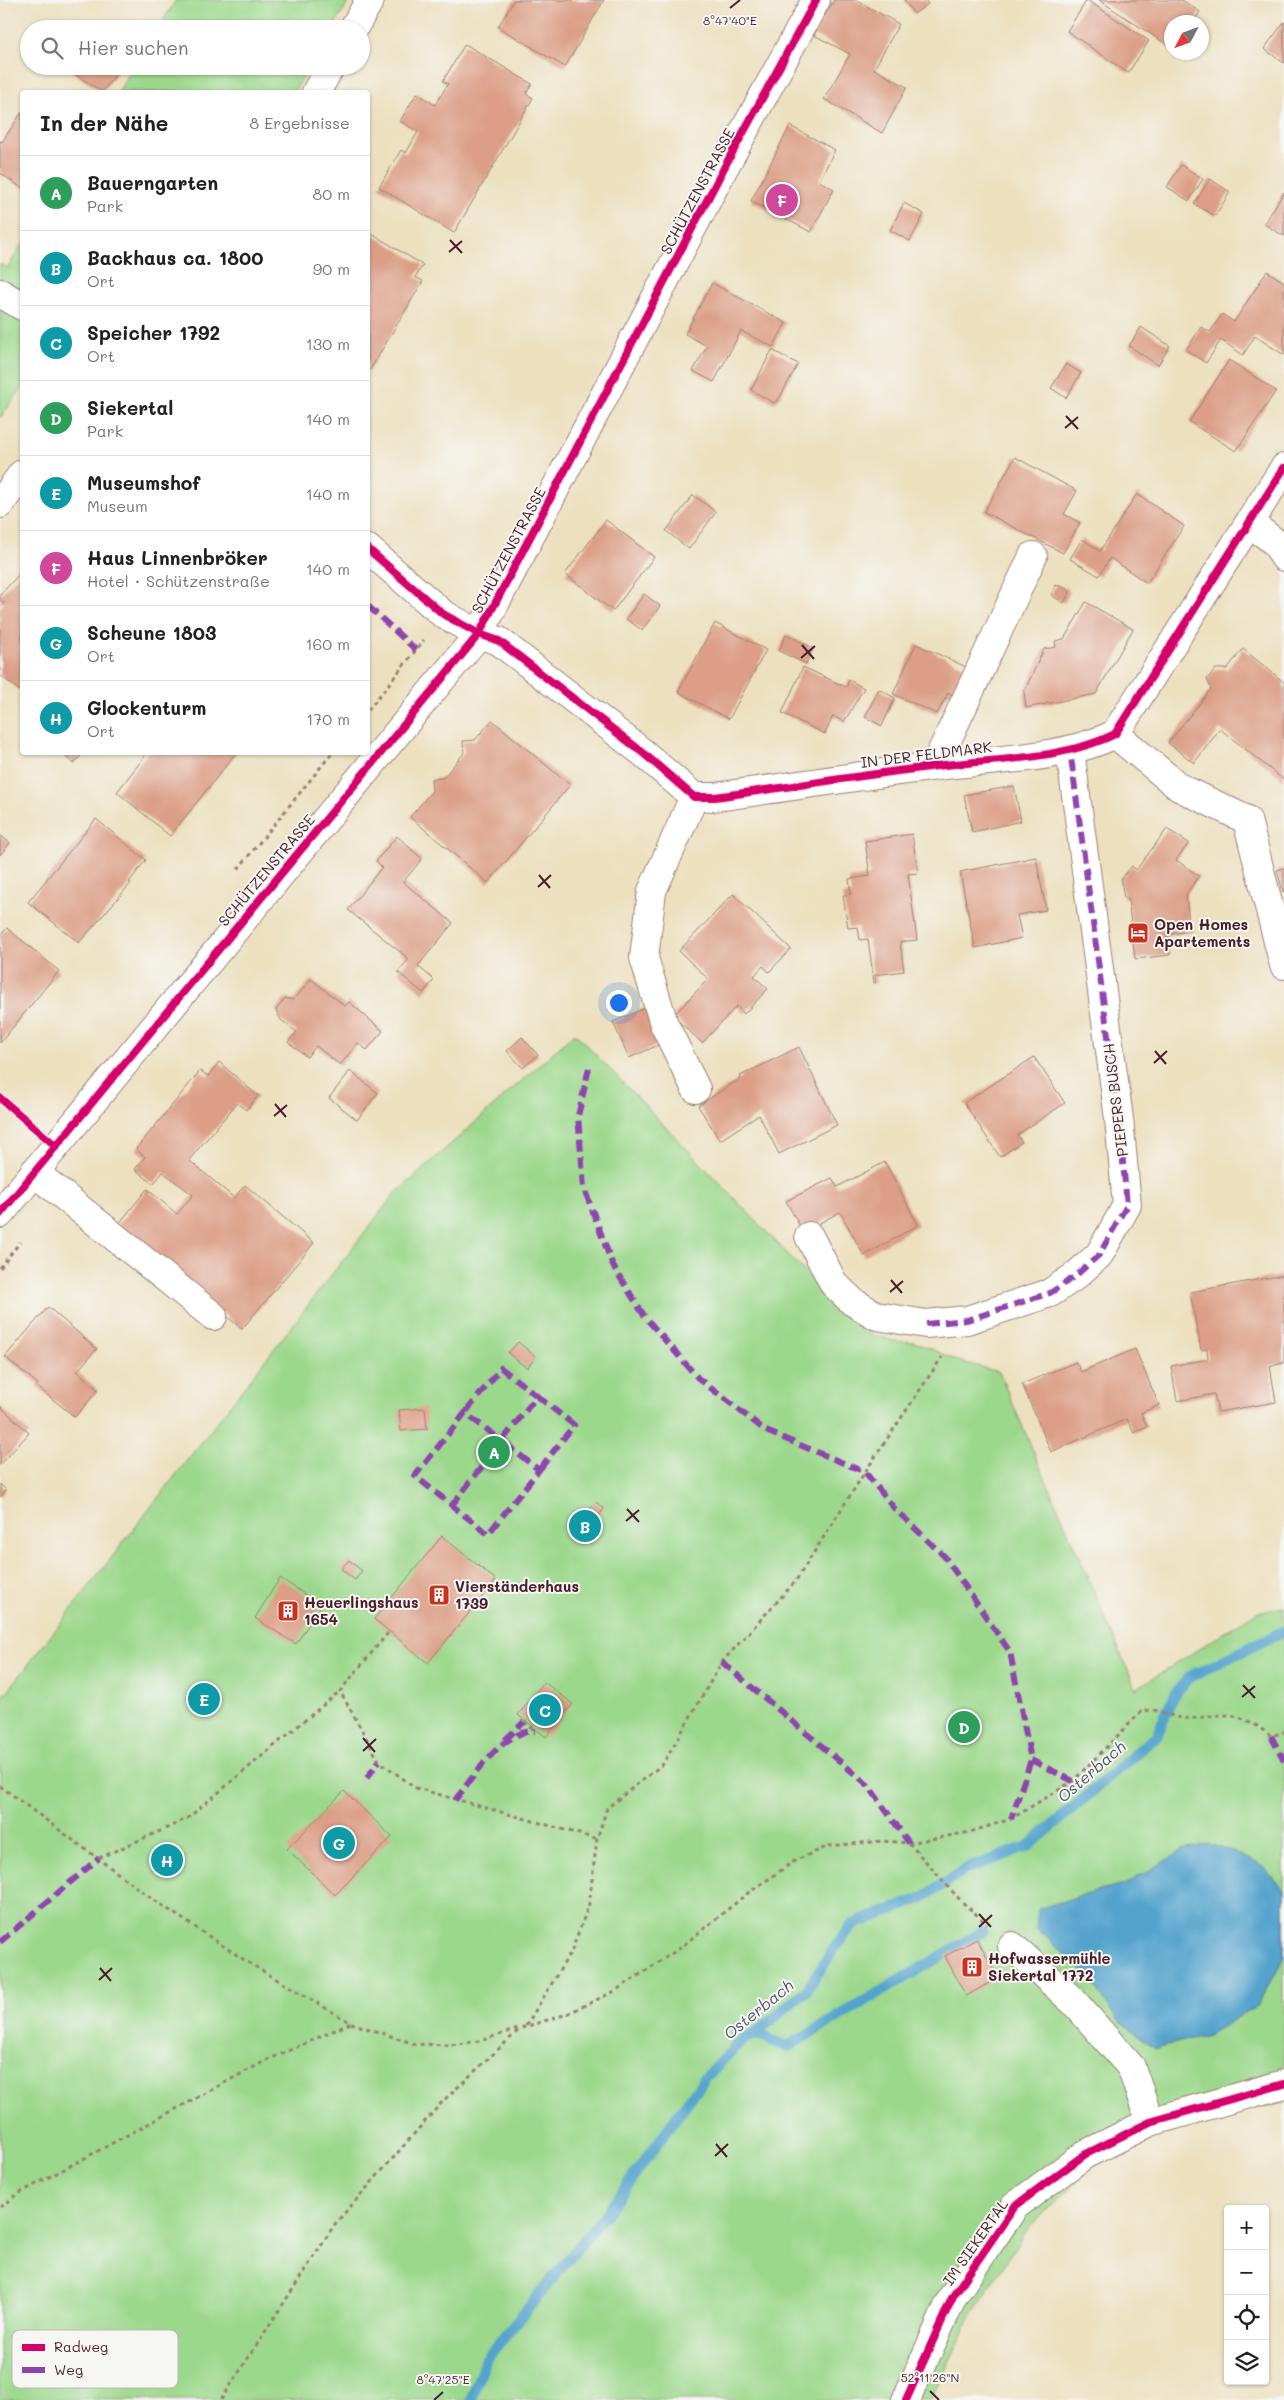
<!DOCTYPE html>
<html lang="de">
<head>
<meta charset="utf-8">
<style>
  body { margin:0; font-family:Mali,sans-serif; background:#f6f6f6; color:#202124 }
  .controls { position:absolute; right:15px; bottom:15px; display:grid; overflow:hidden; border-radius:5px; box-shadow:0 1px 4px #0004 }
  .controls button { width:45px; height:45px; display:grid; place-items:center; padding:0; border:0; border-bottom:1px solid #e0e0e0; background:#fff; color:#202124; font:25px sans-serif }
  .compass { position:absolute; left:1164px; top:15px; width:45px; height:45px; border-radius:50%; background:#fff; box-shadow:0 1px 4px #0004; rotate:229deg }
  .you { position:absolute; left:618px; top:1002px; width:18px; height:18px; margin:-12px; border:4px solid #fff; border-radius:50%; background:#1a73e8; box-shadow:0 0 0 8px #1a73e833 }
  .badge { display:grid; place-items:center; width:32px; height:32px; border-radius:50%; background:#0f766e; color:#fff; font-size:16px; font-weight:700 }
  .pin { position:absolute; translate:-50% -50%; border:2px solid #fff; box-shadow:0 1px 5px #0006 }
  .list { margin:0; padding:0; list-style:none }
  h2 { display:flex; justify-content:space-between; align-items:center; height:65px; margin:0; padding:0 20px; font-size:21px }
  h2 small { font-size:16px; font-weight:400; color:#757577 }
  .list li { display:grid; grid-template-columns:32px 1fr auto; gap:15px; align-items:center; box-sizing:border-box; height:75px; padding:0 20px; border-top:1px solid #e0e0e0 }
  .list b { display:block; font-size:19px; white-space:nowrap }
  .list p { margin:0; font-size:16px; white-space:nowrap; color:#757577 }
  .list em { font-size:16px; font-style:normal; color:#757577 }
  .icon { flex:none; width:28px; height:28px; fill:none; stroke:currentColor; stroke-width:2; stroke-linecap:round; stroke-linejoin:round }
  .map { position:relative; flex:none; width:1284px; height:2400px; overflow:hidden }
  .search { position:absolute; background:#fff; box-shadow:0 1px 4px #0004; left:20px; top:20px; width:350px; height:55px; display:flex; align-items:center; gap:12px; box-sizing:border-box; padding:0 18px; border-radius:28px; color:#757577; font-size:19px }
  .panel { position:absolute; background:#fff; box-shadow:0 1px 4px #0004; left:20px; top:90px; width:350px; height:665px; border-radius:5px }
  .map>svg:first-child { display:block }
  .green { fill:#9cd88c; stroke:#737c5c }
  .water { fill:#53a3cd; stroke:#4e617c }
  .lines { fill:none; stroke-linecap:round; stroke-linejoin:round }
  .stream { stroke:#53a3cd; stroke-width:11 }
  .building { fill:#dc9e86 }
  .minor-casing { stroke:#9b8075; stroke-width:30 }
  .path { stroke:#9b8075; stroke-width:3; stroke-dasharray:4 4; stroke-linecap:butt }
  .minor { stroke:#fff; stroke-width:28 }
  .quiet { stroke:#8e44ad; stroke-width:6; stroke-dasharray:12 6; stroke-linecap:butt }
  .cycleway-casing { stroke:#f6f6f2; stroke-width:11 }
  .cycleway { stroke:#d6006c; stroke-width:8 }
  .ticks { fill:none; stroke:#4a1f2b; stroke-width:2 }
  .labels { text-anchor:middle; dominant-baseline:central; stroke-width:4; stroke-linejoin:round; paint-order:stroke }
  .street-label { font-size:15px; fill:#4a1f2b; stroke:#f6f6f2 }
  .poi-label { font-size:15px; font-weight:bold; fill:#4a1f2b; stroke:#f6f6f2; text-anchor:start }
  .water-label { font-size:16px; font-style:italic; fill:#4e546c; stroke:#f6f6f2 }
  .key { fill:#f6f6f2; stroke:#c2b6b6; stroke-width:1 }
  .key-label { font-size:14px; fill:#4a1f2b }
  .ticks-label { font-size:12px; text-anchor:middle; fill:#4a1f2b; stroke:#f6f6f2; stroke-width:4; stroke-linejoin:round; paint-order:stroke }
</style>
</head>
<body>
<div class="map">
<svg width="1284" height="2400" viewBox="0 0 1284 2400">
  <rect width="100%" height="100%" fill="#f6f6f2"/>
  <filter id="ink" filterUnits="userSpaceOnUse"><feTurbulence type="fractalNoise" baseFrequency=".02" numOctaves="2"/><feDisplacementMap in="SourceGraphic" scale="10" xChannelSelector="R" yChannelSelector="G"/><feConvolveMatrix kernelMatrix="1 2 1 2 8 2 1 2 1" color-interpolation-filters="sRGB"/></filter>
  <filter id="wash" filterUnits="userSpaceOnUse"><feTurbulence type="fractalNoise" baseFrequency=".0096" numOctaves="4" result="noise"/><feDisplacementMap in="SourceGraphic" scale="20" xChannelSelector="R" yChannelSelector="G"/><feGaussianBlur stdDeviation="1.12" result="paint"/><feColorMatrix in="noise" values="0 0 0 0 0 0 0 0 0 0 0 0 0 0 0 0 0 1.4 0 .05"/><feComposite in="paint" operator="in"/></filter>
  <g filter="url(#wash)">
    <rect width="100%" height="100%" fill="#ece0bf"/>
    <g class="green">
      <polygon points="176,0 350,0 332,29 158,29"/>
      <polygon points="134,66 310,66 294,92 118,92"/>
      <polygon points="22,244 22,388 0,418 0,264 8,268"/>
      <polygon points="575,1033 862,1331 893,1341 915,1342 958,1361 999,1372 1136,1689 1257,1612 1284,1607 1284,2103 1263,2106 1149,2133 1093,2167 1029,2227 972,2314 931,2400 0,2400 0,1701 393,1196"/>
    </g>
    <polygon class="water" points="1207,1844 1235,1852 1264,1867 1284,1891 1284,1956 1257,2006 1208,2035 1155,2048 1117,2019 1086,1974 1036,1928 1038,1909 1079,1896 1124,1885 1183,1850"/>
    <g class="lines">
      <g class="stream">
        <polyline points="756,2033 787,2047 982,1932"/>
        <polyline points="471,2400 486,2359 609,2210 705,2078 744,2038 756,2033 806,1991 838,1943 852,1925 922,1898 966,1869 1029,1846 1157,1735 1174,1695 1189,1677 1284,1631"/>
      </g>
    </g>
    <g id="blocks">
      <g class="building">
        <polygon points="514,0 604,0 565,67 498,27"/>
        <polygon points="834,0 856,0 899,24 874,69 907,87 882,133 824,99 850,54 814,35"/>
        <polygon points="904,0 925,0 928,4 914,14"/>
        <polygon points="1087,0 1149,41 1128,73 1067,31"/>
        <polygon points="1099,0 1182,0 1200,12 1193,22 1172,22 1172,48"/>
        <polygon points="1284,22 1284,63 1264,49"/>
        <polygon points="465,44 532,84 526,94 533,98 454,233 379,187 401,150 406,153 418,132 400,121 417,93 435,105 448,84 443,81"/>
        <polygon points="63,66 117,66 120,69 102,92"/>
        <polygon points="22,112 22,188 0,173 0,141 2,142"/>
        <polygon points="790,126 835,150 819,181 834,189 811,232 751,201"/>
        <polygon points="1181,165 1203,179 1189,201 1167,187"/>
        <polygon points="1210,179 1230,192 1215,216 1194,204"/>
        <polygon points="1284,192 1284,236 1264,224"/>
        <polygon points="904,203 924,214 910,241 890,230"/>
        <polygon points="372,234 423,265 415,277 423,281 368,373 368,241"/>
        <polygon points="1267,271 1284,282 1284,355 1255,336 1243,355 1221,340 1206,363 1186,350 1201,327 1210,332 1222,314 1234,322"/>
        <polygon points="712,283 786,323 773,347 741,331 714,382 693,371 707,346 685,334"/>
        <polygon points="1141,327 1170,346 1158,365 1129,346"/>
        <polygon points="772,350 798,364 779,399 774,403 751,390"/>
        <polygon points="1229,360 1276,391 1236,451 1189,422"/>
        <polygon points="1066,364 1081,373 1066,398 1051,388"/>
        <polygon points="1015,457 1077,491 1064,514 1080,523 1063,553 984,512"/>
        <polygon points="1137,494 1184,526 1147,583 1110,558 1099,576 1070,559 1082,539 1100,551"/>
        <polygon points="693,495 716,512 689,549 666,531"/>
        <polygon points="606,520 654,557 613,611 565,574"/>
        <polygon points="22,571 22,688 20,691 0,675 0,608 4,603 0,600 0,595"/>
        <polygon points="1056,585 1066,588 1070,592 1064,603 1051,595"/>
        <polygon points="644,594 660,606 642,630 626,619"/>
        <polygon points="1086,602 1133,629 1096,694 1026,708 1024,692 1044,649 1056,647 1055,641 1064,639"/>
        <polygon points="715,623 766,650 729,719 678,692"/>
        <polygon points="786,634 813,648 806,664 779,651"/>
        <polygon points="916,644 975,671 962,699 948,693 937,714 893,694"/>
        <polygon points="1243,649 1284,682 1284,780 1220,729 1194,763 1168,743 1211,689 1207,679 1216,669 1227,669"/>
        <polygon points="803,667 846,687 849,680 864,688 844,722 833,716 825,734 782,713"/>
        <polygon points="879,689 895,698 882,726 865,717"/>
        <polygon points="492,720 570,785 488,883 410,817 432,791 431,779 443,778 464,753 463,741 475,740"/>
        <polygon points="60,752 84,752 74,764"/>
        <polygon points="148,752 237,752 170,836 117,792"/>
        <polygon points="1014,786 1021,821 972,832 964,795"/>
        <polygon points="96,819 146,860 129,882 131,883 79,943 28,902"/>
        <polygon points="1167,829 1189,843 1176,860 1199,876 1186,895 1190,931 1167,935 1170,955 1135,959 1128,898 1124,898 1121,879 1132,866 1136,870"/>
        <polygon points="912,834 918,873 908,874 917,940 900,942 904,971 875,975 876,983 874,983 868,939 860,940 858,927 848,928 843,895 851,894 849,879 870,876 865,841"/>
        <polygon points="0,835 10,843 0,855"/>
        <polygon points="397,836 422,859 403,882 453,923 418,966 434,980 423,993 398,972 409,959 348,910 382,867 376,861"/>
        <polygon points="1036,857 1046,910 1017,915 1022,938 975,948 960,872"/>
        <polygon points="1284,868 1284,892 1283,892 1277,870"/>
        <polygon points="733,894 791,949 769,972 763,966 754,976 768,989 744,1014 737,1006 702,1043 673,1016 708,979 679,951"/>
        <polygon points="7,928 59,971 0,1043 0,936"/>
        <polygon points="311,979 345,1006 349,1002 383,1031 367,1050 358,1043 340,1065 316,1046 307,1057 288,1042 297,1032 281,1020 276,1010 285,998 294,1000"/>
        <polygon points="645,1008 661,1044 629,1058 613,1022"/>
        <polygon points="522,1037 538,1055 523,1068 507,1051"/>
        <polygon points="799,1047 837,1125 779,1154 759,1115 720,1140 698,1106 741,1078 740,1076"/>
        <polygon points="1034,1057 1065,1103 1017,1135 1022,1142 1000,1157 964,1103"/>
        <polygon points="219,1062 258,1096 246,1110 237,1103 189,1160 234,1198 245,1185 314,1243 242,1329 118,1225 147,1189 177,1214 193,1195 163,1172 153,1184 135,1169 145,1157 136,1149 200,1071 208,1076"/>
        <polygon points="350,1071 378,1093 357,1120 329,1098"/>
        <polygon points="885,1162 918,1225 864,1256 840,1212 803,1232 786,1201 832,1178 837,1187"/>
        <polygon points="1284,1275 1284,1363 1270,1366 1276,1402 1218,1412 1214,1394 1177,1401 1171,1366 1208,1359 1207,1349 1201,1350 1190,1292"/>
        <polygon points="48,1307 97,1349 77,1371 98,1390 75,1417 36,1386 38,1384 5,1357"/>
        <polygon points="518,1342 536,1357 527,1368 508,1353"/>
        <polygon points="1135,1349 1159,1405 1141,1413 1147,1427 1134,1433 1127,1419 1051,1452 1022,1384 1076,1362 1081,1372"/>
        <polygon points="0,1406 29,1433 0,1465"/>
        <polygon points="425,1408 427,1429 401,1431 399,1410"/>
        <polygon points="0,1484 6,1490 0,1497"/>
        <polygon points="596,1502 604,1509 595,1520 599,1524 590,1535 595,1539 590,1544 570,1528 584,1511 586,1513"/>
        <polygon points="442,1536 496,1580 428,1663 374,1619"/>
        <polygon points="349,1560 362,1571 355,1580 341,1569"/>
        <polygon points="280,1578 321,1605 296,1644 255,1618"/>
        <polygon points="544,1682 573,1704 546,1737 518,1715"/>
        <polygon points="344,1791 392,1837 335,1895 287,1849"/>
        <polygon points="166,1848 179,1861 168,1872 155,1860"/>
        <polygon points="977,1939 998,1978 966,1996 945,1956"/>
      </g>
    </g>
  </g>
  <g filter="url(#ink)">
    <use href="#blocks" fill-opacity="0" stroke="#9b8075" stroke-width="1"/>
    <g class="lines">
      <g class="minor-casing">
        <g id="minor">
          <polyline points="353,29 370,0"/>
          <polyline points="316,92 331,66"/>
          <polyline points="0,293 22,306"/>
          <polyline points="0,504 22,474"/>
          <polyline points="1250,523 1276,543 1284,557"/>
          <path d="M368 549 443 614 479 634 499 641 642 752 694 797H715C789 787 863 775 937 766 994 759 1063 760 1115 734L1284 468"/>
          <polyline points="1115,734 1179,787 1247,820 1284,965"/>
          <polyline points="935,766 1033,556"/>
          <polyline points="694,797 652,891 644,958 664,1024 696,1089"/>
          <polyline points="34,1172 213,1316"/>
          <polyline points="0,1214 479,634 726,164 816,0"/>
          <polyline points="809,1236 834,1284 853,1302 877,1316 926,1324 967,1320 1050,1293 1074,1277 1099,1255 1127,1205 1119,1119 1070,750"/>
          <polyline points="1012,1946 1074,2002 1131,2067 1150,2122"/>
          <polyline points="906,2400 953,2296 1015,2206 1084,2155 1150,2122 1284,2084"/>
        </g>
      </g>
      <g class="path">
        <polyline points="368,710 424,640"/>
        <polyline points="238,869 333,752"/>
        <polyline points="0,1268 20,1242"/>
        <polyline points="388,1633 340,1691 379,1761 416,1788 597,1839"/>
        <polyline points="524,1722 535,1731"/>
        <path d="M0 1786 154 1900 249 1963 351 2023 415 2044 450 2045 479 2041 567 2014 615 1991 680 1948 748 1893 796 1860 829 1846 882 1841 909 1843 970 1832 1011 1819 1073 1781 1141 1712C1156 1706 1167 1716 1182 1718 1196 1720 1208 1715 1222 1715 1241 1714 1257 1725 1271 1736L1284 1732"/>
        <polyline points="909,1843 961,1901 987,1924"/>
        <polyline points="99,1858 176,1824 189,1817 340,1691"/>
        <polyline points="526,2026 572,1950 589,1904 597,1839 607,1808 663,1764 722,1662 795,1582 865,1472 942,1357"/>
        <polyline points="0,2207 16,2195 265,2061 351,2023"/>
        <polyline points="221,2400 335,2224 443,2101 520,2029"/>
      </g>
      <use href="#minor" class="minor"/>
      <g class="quiet">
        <polyline points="368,606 416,650"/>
        <polyline points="589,1068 578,1116 584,1188 613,1266 645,1317 698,1378 766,1431 865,1472 894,1508 945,1557 1010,1652 1031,1760 1011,1819"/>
        <polyline points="926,1324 967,1320 1050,1293 1074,1277 1099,1255 1127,1205 1119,1119 1070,750"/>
        <polyline points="537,1396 574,1425 539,1470"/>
        <polyline points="452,1505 502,1441 465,1413 415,1476 488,1534 539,1470 502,1441 537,1396 501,1368 465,1413"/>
        <polyline points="722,1662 868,1785 909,1843"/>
        <polyline points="1271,1736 1284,1761"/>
        <polyline points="505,1740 524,1722"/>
        <polyline points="1031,1760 1073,1781"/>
        <polyline points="367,1778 379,1761"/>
        <path d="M455 1800C474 1777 502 1730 535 1731"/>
        <polyline points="0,1942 99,1858"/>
      </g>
      <g class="cycleway-casing">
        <g id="cycleway">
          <path d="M368 549 443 614 479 634 499 641 642 752 694 797H715C789 787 863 775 937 766 994 759 1063 760 1115 734L1284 468"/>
          <polyline points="0,1098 56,1146"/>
          <polyline points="0,1214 479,634 726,164 816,0"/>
          <polyline points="906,2400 953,2296 1015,2206 1084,2155 1150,2122 1284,2084"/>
        </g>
      </g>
      <use href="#cycleway" class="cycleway"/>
    </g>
  </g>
  <path class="ticks" d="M730 8 740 0M450 240 462 253M449 252 462 241M1066 416 1078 429M1065 428 1078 417M802 645 814 659M801 658 815 646M539 875 550 888M538 887 551 875M1155 1051 1166 1064M1154 1063 1167 1051M275 1104 286 1117M274 1116 287 1105M891 1280 902 1293M890 1292 903 1281M627 1509 639 1522M626 1521 639 1510M1243 1685 1255 1698M1242 1697 1255 1686M363 1738 375 1752M363 1751 376 1739M979 1914 991 1927M979 1927 992 1915M100 1968 111 1981M99 1980 112 1968M716 2144 727 2157M715 2156 728 2144M930 2391 939 2400M434 2400 443 2392"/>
  <defs>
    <g id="hotel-square" transform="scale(1.125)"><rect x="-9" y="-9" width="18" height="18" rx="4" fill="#c8321e" stroke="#f6f6f2"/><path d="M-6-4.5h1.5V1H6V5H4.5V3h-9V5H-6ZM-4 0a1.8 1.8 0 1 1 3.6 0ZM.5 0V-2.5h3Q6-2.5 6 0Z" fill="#fff"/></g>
    <g id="building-square" transform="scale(1.125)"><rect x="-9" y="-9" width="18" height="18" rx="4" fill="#c8321e" stroke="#f6f6f2"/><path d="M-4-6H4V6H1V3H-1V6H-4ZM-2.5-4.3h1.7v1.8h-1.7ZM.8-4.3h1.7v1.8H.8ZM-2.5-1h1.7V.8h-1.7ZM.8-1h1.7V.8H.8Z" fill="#fff"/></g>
  </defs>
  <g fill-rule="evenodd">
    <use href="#hotel-square" x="1138" y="933"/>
    <use href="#building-square" x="439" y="1595"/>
    <use href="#building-square" x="288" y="1611"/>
    <use href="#building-square" x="972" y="1967"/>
  </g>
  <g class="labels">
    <g class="street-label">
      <text transform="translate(697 191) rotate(-62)">SCHÜTZENSTRASSE</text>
      <text transform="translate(508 550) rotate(-62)">SCHÜTZENSTRASSE</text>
      <text transform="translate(926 754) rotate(-7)">IN DER FELDMARK</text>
      <text transform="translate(266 870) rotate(-50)">SCHÜTZENSTRASSE</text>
      <text transform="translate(1115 1100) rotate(-97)">PIEPERS BUSCH</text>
      <text transform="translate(975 2242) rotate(-55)">IM SIEKERTAL</text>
    </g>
    <g class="poi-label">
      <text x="1154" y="924">Open Homes<tspan x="1154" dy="17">Apartements</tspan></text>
      <text x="455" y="1586">Vierständerhaus<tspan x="455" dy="17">1739</tspan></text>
      <text x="304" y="1602">Heuerlingshaus<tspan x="304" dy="17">1654</tspan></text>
      <text x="988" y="1958">Hofwassermühle<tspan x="988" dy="17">Siekertal 1772</tspan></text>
    </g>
    <g class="water-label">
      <text transform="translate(1091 1771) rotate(-41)">Osterbach</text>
      <text transform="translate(758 2009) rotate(-39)">Osterbach</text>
    </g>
  </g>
  <rect x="12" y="2330" width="166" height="58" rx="8" class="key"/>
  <rect x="22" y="2344" width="23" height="7" fill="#d6006c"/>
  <rect x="22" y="2367" width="23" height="6" fill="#8e44ad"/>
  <g class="key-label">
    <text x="54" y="2352">Radweg</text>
    <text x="54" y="2375">Weg</text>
  </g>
  <g class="ticks-label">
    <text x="730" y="25">8°47'40"E</text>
    <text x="930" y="2382">52°11'26"N</text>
    <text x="443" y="2384">8°47'25"E</text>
  </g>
</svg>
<div class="controls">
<button>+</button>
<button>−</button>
<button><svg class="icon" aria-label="locate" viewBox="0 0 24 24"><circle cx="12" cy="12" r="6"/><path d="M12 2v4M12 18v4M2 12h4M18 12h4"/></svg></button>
<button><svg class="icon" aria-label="layers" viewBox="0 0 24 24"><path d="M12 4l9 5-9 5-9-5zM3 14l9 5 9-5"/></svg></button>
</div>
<svg class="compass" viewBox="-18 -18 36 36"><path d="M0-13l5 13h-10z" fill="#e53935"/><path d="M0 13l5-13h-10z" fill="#757577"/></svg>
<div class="you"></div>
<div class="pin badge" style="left:494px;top:1452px;background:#2e9e5b">A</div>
<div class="pin badge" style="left:585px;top:1526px;background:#0f9aa8">B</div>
<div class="pin badge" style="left:545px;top:1710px;background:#0f9aa8">C</div>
<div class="pin badge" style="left:964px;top:1727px;background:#2e9e5b">D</div>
<div class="pin badge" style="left:204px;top:1699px;background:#0f9aa8">E</div>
<div class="pin badge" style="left:782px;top:200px;background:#d1479c">F</div>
<div class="pin badge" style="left:339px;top:1843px;background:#0f9aa8">G</div>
<div class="pin badge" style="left:167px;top:1860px;background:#0f9aa8">H</div>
<div class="search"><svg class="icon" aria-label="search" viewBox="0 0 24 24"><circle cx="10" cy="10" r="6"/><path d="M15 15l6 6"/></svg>Hier suchen</div>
<section class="panel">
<h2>In der Nähe<small>8 Ergebnisse</small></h2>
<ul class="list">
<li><span class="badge" style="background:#2e9e5b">A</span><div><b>Bauerngarten</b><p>Park</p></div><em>80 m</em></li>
<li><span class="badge" style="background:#0f9aa8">B</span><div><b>Backhaus ca. 1800</b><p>Ort</p></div><em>90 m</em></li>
<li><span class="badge" style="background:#0f9aa8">C</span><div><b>Speicher 1792</b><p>Ort</p></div><em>130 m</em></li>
<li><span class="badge" style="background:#2e9e5b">D</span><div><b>Siekertal</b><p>Park</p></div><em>140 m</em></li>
<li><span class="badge" style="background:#0f9aa8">E</span><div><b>Museumshof</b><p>Museum</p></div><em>140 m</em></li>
<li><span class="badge" style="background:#d1479c">F</span><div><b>Haus Linnenbröker</b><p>Hotel · Schützenstraße</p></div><em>140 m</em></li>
<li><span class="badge" style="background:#0f9aa8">G</span><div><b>Scheune 1803</b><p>Ort</p></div><em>160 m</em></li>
<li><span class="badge" style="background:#0f9aa8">H</span><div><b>Glockenturm</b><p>Ort</p></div><em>170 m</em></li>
</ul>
</section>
</div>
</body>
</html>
